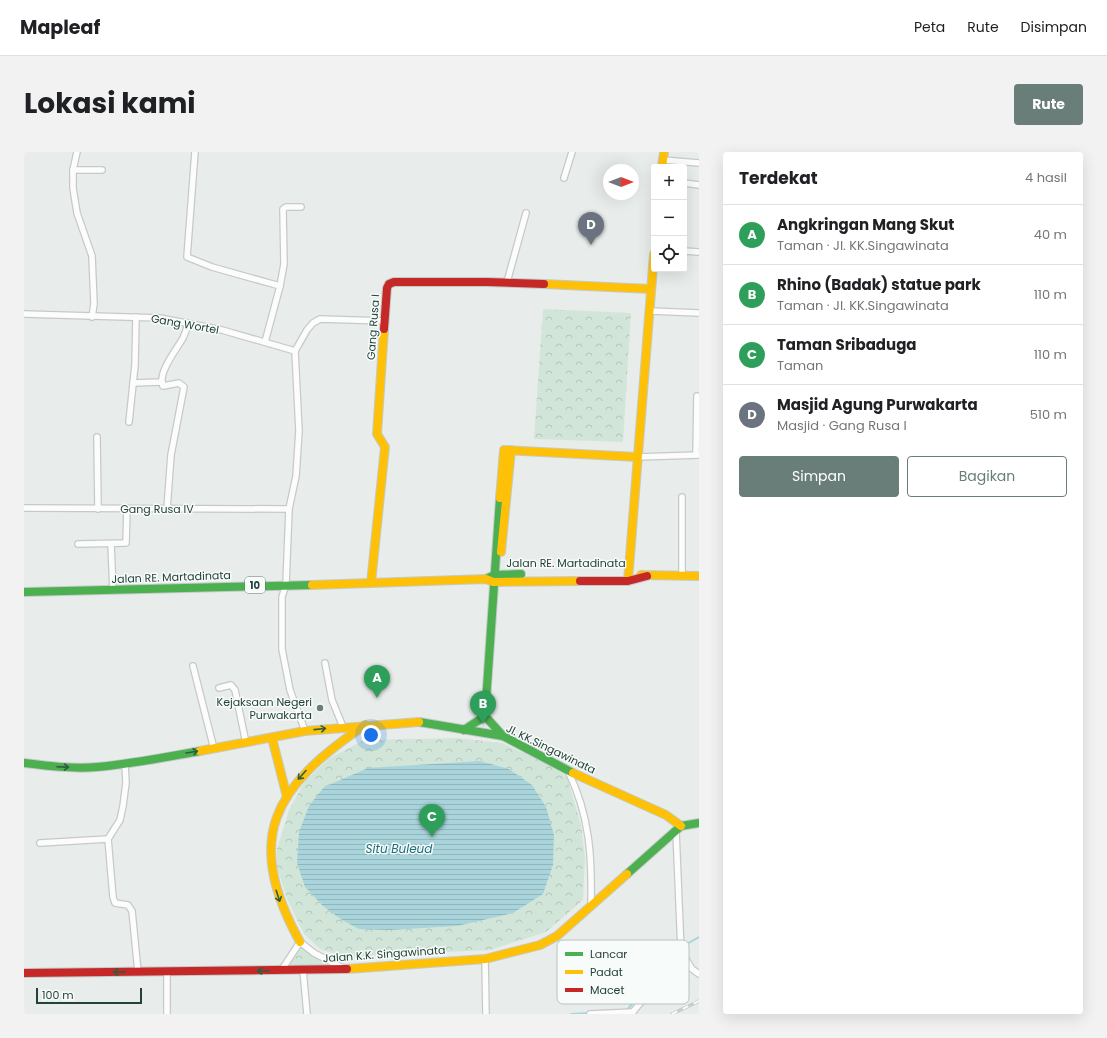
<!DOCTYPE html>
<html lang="id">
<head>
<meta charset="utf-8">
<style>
  body { margin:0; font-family:Poppins,sans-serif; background:#f2f2f2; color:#202124 }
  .controls { position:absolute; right:12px; top:12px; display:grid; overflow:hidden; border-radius:4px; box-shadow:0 4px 16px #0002 }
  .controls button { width:36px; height:36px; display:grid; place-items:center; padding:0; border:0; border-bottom:1px solid #e0e0e0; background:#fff; color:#202124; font:20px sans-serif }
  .compass { position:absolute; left:579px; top:12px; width:36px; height:36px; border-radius:50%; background:#fff; box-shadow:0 4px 16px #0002; rotate:90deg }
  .scale { position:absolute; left:12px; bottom:10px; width:106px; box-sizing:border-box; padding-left:4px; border:2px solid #24423a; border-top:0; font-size:11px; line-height:14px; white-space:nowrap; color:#24423a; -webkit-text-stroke:3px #f7fbf9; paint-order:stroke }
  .you { position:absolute; left:347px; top:583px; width:14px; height:14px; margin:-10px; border:3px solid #fff; border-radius:50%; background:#1a73e8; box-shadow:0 0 0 6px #1a73e833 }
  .badge { display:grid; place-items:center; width:26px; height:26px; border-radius:50%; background:#697e78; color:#fff; font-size:13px; font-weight:700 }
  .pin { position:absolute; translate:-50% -33px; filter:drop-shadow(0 1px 2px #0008) }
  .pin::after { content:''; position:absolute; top:21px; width:14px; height:12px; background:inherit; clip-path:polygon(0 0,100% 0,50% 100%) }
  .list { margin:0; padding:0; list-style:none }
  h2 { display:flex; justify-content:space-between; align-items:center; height:52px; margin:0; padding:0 16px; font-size:17px }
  h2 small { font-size:13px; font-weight:400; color:#757577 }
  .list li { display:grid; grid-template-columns:26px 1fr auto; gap:12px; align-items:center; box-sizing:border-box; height:60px; padding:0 16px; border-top:1px solid #e0e0e0 }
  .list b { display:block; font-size:15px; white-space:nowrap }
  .list p { margin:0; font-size:13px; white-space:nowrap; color:#757577 }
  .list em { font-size:13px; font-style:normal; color:#757577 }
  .actions { display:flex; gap:8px; padding:12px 16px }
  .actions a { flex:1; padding:9px 0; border:1px solid #697e78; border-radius:4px; text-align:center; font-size:14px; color:#697e78 }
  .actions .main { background:#697e78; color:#fff }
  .icon { flex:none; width:22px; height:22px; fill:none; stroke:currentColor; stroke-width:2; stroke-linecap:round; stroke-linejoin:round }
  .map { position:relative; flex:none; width:675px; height:862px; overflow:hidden; border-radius:4px }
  header { display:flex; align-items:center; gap:24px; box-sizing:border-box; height:56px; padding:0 20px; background:#fff; border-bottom:1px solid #e0e0e0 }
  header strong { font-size:19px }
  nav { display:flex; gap:22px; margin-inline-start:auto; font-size:14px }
  .intro { display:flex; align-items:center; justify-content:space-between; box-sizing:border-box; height:96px; padding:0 24px }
  h1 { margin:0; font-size:28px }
  .button { padding:10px 18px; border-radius:4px; background:#697e78; color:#fff; font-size:14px; font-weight:700 }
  main { display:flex; gap:24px; padding:0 24px }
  aside { flex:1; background:#fff; border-radius:4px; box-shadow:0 4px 16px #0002 }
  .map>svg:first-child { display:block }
  .forest { fill:url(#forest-crowns) }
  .water { fill:url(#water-rules) }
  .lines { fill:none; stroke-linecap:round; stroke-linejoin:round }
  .stream { stroke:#a9d4db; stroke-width:2 }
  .street-casing { stroke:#c5cac8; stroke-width:8 }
  .fast-casing { stroke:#c3cbc8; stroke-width:10 }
  .slow-casing { stroke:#c3cbc8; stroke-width:10 }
  .jam-casing { stroke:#c3cbc8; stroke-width:10 }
  .street { stroke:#fcfcfc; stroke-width:5.5 }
  .fast { stroke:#4caf50; stroke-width:8 }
  .slow { stroke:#ffc107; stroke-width:8 }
  .jam { stroke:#c62828; stroke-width:8 }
  .rail-casing { stroke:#c9cdcc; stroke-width:3.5 }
  .rail { stroke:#f7fbf9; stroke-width:2; stroke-dasharray:6; stroke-linecap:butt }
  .oneway { stroke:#2e5d40 }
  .poi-dot { fill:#697e78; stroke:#f7fbf9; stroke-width:1.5 }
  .labels { text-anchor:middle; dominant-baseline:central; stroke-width:3; stroke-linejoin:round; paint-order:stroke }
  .shield { fill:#f7fbf9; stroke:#637a73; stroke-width:1 }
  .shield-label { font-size:10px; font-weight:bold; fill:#24423a }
  .street-label { font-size:11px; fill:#24423a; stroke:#f7fbf9 }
  .poi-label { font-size:11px; fill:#24423a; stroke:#f7fbf9; text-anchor:end }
  .water-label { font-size:12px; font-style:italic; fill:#1c6f80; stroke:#f7fbf9 }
  .key { fill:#f7fbf9; stroke:#b8c4c0; stroke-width:1 }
  .key-label { font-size:11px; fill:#24423a }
</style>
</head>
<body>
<header>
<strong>Mapleaf</strong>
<nav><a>Peta</a><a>Rute</a><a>Disimpan</a></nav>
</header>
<div class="intro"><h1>Lokasi kami</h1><a class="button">Rute</a></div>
<main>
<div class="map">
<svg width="675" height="862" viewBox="0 0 675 862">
  <defs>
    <pattern id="forest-crowns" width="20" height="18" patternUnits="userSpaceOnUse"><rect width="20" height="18" fill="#d1e6d8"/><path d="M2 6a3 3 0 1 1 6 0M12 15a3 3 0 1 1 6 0" fill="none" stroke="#b3c6ba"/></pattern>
    <pattern id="water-rules" width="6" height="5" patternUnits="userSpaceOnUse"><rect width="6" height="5" fill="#a9d4db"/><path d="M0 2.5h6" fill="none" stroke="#91b7bd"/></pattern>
  </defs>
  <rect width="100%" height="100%" fill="#e8edeb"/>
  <g class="forest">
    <polygon points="519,157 607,161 599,290 510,287"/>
    <polygon points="433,586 478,591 520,610 543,625 557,673 561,706 559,748 522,780 466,798 321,805 296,797 280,782 264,749 253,716 253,697 265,658 281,629 306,606 340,588"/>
    <polygon points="277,794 295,808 316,816 262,818"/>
  </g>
  <polygon class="water" points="456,609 485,617 508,633 522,655 530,683 529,713 519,742 489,761 433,774 365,778 335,777 318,768 299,754 281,735 273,711 275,680 285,654 300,635 344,616"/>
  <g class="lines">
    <g class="stream">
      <polyline points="659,794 675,785"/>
      <polyline points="603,858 655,796"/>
      <polyline points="547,862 565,861"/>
    </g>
    <g class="street-casing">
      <g id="street">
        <polyline points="53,0 49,18 49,36 53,61 68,104 70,152 68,165"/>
        <polyline points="171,0 163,105 188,115 256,134 241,190"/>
        <polyline points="639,8 675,11"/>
        <polyline points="49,18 78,18"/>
        <polyline points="540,26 548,0"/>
        <polyline points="660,31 675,33"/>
        <polyline points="660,99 675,100"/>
        <polyline points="483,130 502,61"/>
        <polyline points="256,134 260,112 259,57 262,55 277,55"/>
        <polyline points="626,159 675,161"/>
        <polyline points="0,162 136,166 198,178 271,199"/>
        <polyline points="109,231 138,230"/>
        <polyline points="105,270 111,213 112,165"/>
        <polyline points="73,285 74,357"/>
        <polyline points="672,303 673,244"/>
        <polyline points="613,305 675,303"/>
        <polyline points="658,345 658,424"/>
        <polyline points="0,356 265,357"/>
        <path d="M143 357 147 303 160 235 155 231 139 234C133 221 153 197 159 186 161 182 163 176 164 171"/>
        <polyline points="54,392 102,391 103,357"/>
        <polyline points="87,392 89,439"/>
        <polyline points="301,511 308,548 319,575"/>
        <polyline points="169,514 190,597"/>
        <polyline points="195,536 207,533 211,538 222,591"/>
        <polyline points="281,579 266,538 258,497 258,445 262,432 265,357 272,324 275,279 271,199 283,178 289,171 296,167 361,169"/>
        <polyline points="101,612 102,631 99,654 96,668 84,687 89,745 91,751 104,753 108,759 114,820"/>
        <path d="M544 619C566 664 568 705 567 754"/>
        <polyline points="652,679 657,799 668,817 675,822"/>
        <polyline points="16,691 84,687"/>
        <polyline points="461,807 462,862"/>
        <polyline points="279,818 283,862"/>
        <polyline points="257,819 276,790 290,801 319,816"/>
        <polyline points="143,862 143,819"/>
        <polyline points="566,862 609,860"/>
        <polyline points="607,862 658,802"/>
      </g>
    </g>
    <g class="fast-casing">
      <g id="fast">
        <polyline points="476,346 461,564 479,584"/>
        <polyline points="462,427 470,423 497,422"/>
        <polyline points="0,440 288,433"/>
        <polyline points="395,570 479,584 549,621"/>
        <polyline points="440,578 461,564"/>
        <path d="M0 611C24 614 49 617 73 615 108 612 142 605 176 599"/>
        <polyline points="603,722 657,674 675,671"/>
      </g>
    </g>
    <g class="slow-casing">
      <g id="slow">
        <polyline points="638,15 640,0"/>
        <polyline points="520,132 627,137"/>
        <polyline points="476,346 480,298 613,305"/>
        <polyline points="477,400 487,298"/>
        <polyline points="617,423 675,424"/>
        <polyline points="604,429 630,102"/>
        <polyline points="347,431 361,295 353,282 360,177"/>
        <polyline points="288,433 462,427 469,430 556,429"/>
        <polyline points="248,586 263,645"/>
        <polyline points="176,599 281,579 395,570"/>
        <polyline points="549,621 642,663 657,674"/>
        <path d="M276 790C219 686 249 635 341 573"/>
        <polyline points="323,817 461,807 516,793 533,784 603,722"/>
      </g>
    </g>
    <g class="jam-casing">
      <g id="jam">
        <polyline points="360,177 363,136 365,132 370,130 463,130 520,132"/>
        <polyline points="556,429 604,429 623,424"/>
        <polyline points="0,821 323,817"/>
      </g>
    </g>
    <use href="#street" class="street"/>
    <use href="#fast" class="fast"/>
    <use href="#slow" class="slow"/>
    <use href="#jam" class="jam"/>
    <g class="rail-casing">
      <polyline id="rail" points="648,862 675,849"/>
    </g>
    <use href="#rail" class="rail"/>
  </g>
  <defs><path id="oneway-shaft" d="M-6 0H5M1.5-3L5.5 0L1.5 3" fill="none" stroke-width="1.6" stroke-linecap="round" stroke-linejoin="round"/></defs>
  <g class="oneway">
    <use href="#oneway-shaft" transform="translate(296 577) rotate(-6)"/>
    <use href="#oneway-shaft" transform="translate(168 600) rotate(-9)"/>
    <use href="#oneway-shaft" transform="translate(39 615) rotate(2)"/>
    <use href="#oneway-shaft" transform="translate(278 623) rotate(132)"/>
    <use href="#oneway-shaft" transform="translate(254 744) rotate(72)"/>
    <use href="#oneway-shaft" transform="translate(239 819) rotate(180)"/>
    <use href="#oneway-shaft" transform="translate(95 820) rotate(179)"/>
  </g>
  <circle class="poi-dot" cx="296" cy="556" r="4"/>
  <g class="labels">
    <rect class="shield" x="221" y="425" width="20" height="16" rx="3"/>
    <g class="shield-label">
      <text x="231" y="433">10</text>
    </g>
    <g class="street-label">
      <text transform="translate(161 172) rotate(10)">Gang Wortel</text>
      <text transform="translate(349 175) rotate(-86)">Gang Rusa I</text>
      <text x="133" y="357">Gang Rusa IV</text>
      <text x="542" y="411">Jalan RE. Martadinata</text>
      <text transform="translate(147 425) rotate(-2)">Jalan RE. Martadinata</text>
      <text transform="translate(527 597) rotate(26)">Jl. KK.Singawinata</text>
      <text transform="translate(360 802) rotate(-4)">Jalan K.K. Singawinata</text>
    </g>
    <g class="poi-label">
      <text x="288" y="550">Kejaksaan Negeri<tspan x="288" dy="13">Purwakarta</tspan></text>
    </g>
    <g class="water-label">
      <text x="375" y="696">Situ Buleud</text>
    </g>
  </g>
  <rect x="533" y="788" width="132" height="64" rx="6" class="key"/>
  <rect x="541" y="800" width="18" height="4" fill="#4caf50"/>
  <rect x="541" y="818" width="18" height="4" fill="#ffc107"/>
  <rect x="541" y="836" width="18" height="4" fill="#c62828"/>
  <g class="key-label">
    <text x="566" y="806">Lancar</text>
    <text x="566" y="824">Padat</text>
    <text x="566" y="842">Macet</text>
  </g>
</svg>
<div class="controls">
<button>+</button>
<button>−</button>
<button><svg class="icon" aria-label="locate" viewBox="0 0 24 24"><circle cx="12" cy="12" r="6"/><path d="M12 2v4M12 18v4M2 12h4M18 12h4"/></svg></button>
</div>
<svg class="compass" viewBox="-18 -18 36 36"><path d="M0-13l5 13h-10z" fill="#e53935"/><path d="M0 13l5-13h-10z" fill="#757577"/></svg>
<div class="scale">100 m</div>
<div class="you"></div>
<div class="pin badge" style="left:353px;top:546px;background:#2e9e5b">A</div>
<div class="pin badge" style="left:459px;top:572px;background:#2e9e5b">B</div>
<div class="pin badge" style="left:408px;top:685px;background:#2e9e5b">C</div>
<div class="pin badge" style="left:567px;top:93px;background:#6b7280">D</div>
</div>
<aside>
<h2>Terdekat<small>4 hasil</small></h2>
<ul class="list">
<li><span class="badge" style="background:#2e9e5b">A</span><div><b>Angkringan Mang Skut</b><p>Taman · Jl. KK.Singawinata</p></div><em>40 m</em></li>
<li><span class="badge" style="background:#2e9e5b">B</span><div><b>Rhino (Badak) statue park</b><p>Taman · Jl. KK.Singawinata</p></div><em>110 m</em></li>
<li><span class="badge" style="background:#2e9e5b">C</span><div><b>Taman Sribaduga</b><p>Taman</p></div><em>110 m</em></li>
<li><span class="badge" style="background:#6b7280">D</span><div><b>Masjid Agung Purwakarta</b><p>Masjid · Gang Rusa I</p></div><em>510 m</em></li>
</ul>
<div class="actions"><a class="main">Simpan</a><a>Bagikan</a></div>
</aside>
</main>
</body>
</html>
